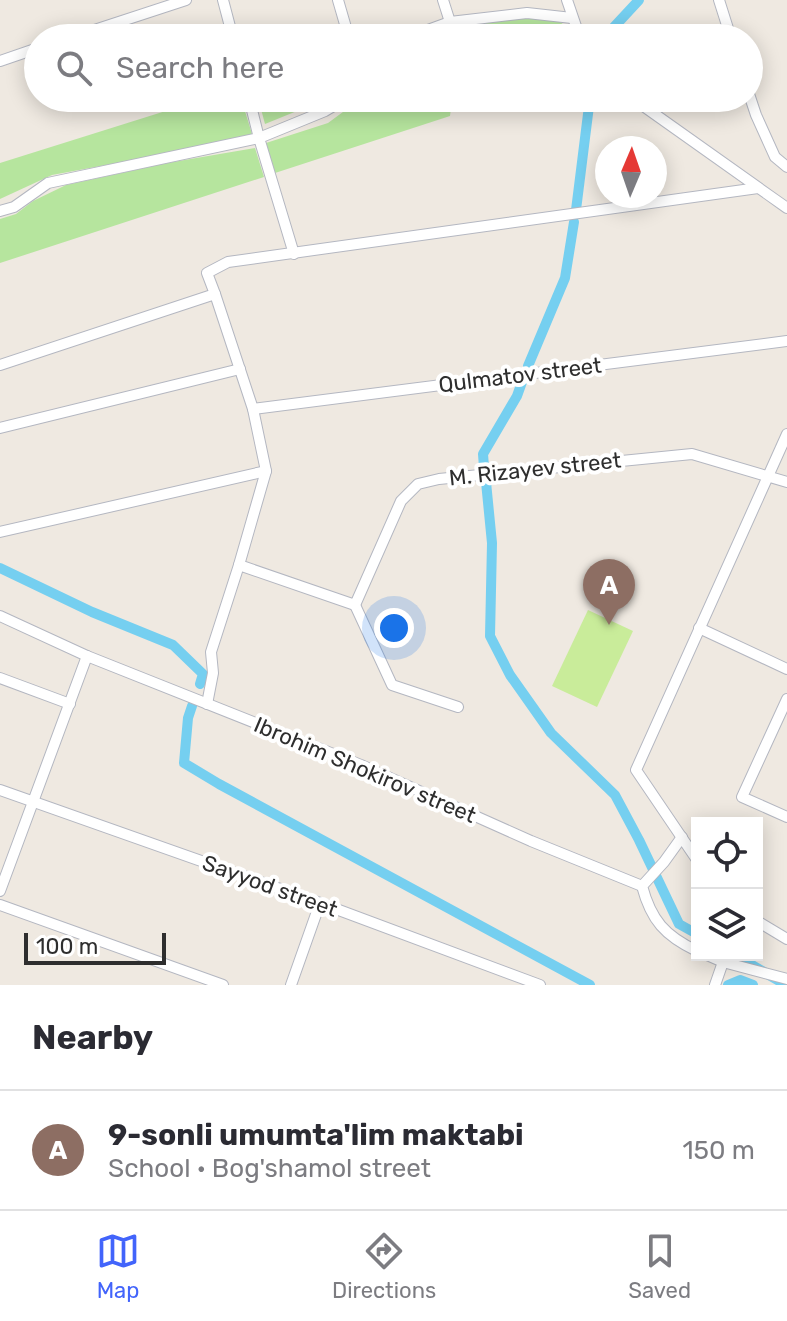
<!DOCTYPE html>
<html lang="en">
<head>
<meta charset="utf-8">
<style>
  body { margin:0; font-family:Rubik,sans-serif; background:#f2f2f3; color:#2b2b33 }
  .controls { position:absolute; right:24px; bottom:24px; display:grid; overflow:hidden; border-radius:0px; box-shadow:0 4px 20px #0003 }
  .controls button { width:72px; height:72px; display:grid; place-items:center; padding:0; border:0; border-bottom:2px solid #e1e1e2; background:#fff; color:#2b2b33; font:40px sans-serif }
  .compass { position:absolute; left:595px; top:136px; width:72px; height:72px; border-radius:50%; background:#fff; box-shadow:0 4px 20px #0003; rotate:2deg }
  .scale { position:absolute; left:24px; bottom:20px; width:142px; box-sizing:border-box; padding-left:8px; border:4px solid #2e2e2e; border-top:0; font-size:22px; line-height:28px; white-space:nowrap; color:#2e2e2e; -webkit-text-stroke:6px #fff; paint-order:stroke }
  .you { position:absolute; left:394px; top:628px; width:28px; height:28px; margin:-20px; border:6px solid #fff; border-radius:50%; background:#1a73e8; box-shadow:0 0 0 12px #1a73e833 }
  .badge { display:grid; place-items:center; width:52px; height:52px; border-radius:50%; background:#4264fb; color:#fff; font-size:26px; font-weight:700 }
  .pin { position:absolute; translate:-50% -66px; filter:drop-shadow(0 2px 4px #0008) }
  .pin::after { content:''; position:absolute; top:42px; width:28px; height:24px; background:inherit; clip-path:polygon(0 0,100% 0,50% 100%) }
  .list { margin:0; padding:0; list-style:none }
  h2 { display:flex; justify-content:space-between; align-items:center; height:104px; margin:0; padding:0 32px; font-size:34px }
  h2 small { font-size:26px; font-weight:400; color:#7c7c81 }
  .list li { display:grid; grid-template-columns:52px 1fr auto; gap:24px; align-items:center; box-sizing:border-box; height:120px; padding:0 32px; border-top:2px solid #e1e1e2 }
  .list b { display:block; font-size:30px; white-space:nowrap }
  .list p { margin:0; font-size:26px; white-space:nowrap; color:#7c7c81 }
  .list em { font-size:26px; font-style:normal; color:#7c7c81 }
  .icon { flex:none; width:44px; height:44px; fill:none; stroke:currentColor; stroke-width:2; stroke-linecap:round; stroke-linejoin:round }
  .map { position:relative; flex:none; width:787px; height:985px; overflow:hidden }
  .search { position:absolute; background:#fff; box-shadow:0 4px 20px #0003; left:24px; right:24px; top:24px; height:88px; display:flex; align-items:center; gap:20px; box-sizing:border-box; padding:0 28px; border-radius:44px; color:#7c7c81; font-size:30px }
  .sheet { height:224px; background:#fff }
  nav { display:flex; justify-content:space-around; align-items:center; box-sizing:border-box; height:112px; border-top:2px solid #e1e1e2; background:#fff; font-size:22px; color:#7c7c81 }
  nav a { display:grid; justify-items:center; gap:4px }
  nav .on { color:#4264fb }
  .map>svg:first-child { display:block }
  .green { fill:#b6e59e }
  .pitch { fill:#c9ec9a }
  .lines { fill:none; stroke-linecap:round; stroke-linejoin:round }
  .canal { stroke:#75cff0; stroke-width:10 }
  .street-casing { stroke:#b4b7c1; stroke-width:12 }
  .street { stroke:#fff; stroke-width:10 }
  .labels { text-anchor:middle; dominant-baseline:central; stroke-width:8; stroke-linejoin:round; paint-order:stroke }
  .street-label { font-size:22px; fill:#2e2e2e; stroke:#fff }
</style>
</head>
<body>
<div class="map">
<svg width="787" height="985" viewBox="0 0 787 985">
  <rect width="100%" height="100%" fill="#efe9e1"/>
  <g class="green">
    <path d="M530 17C551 19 564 17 573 38H417L451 28Z"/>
    <polygon points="207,98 241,98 252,134 144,158 52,175 0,199 0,163"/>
    <polygon points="258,98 329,98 265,124"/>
    <polygon points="362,98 470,98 452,101 450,116 275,173 266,143 328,123"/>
    <polygon points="255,148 264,177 0,263 0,219 16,214 33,201 66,185 167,163"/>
  </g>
  <polygon class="pitch" points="588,610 633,631 597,707 552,686"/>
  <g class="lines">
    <g class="canal">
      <polyline points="608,38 614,27 639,0"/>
      <polyline points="576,210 590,98"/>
      <polyline points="528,366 565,278 574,222"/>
      <polyline points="484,467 483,454 517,396 522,382"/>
      <polyline points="486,482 492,543 490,636 510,675 551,733 615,795 639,840 679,924 697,934"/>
      <polyline points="0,568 92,612 173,645 203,674 200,684"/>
      <polyline points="192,706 188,718 184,763 219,784 590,985"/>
      <polyline points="735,955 786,985"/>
      <polyline points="728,985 740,980 753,985"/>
    </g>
    <g class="street-casing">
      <g id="street">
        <polyline points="223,0 233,38"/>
        <polyline points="338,0 349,38"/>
        <polyline points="443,0 450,22"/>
        <polyline points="567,0 580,38"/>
        <polyline points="719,0 731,38"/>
        <polyline points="70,38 186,0"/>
        <polyline points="406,38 450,22 527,13 572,18"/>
        <polyline points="0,61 38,48"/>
        <polyline points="749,94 756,115 775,157 787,167"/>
        <polyline points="632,98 787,208"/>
        <polyline points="0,211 14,207 48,183 259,138 249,98"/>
        <polyline points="294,254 259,138 325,111 347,98"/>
        <polyline points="215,294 253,409 266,471 239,565 355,605 401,501 418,484 439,479 692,454 787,482"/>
        <polyline points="0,365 215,294 207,273 228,262 758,188"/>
        <polyline points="253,409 787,341"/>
        <polyline points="0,428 240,369"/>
        <polyline points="0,532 266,471"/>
        <polyline points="355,605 392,685 458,707"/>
        <polyline points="0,616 87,656 361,765 531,841 642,886"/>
        <polyline points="699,628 787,669"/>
        <polyline points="0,678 70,704"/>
        <polyline points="787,699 742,797 787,817"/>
        <polyline points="207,704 213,673 211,652 239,565"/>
        <polyline points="0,790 320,903 540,985"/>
        <path d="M682 837 664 862 642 886C651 920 665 936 697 951"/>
        <polyline points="697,860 636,770 787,434"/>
        <polyline points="0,891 87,656"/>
        <polyline points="0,905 223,985"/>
        <polyline points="757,921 787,939"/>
        <polyline points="707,955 723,962 787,979"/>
        <polyline points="291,985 320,903"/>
        <polyline points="715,985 723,962"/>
      </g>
    </g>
    <use href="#street" class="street"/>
  </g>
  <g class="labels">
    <g class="street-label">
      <text transform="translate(520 375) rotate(-7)">Qulmatov street</text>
      <text transform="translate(535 469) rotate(-6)">M. Rizayev street</text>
      <text transform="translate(365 770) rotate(23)">Ibrohim Shokirov street</text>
      <text transform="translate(270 886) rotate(20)">Sayyod street</text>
    </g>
  </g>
</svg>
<div class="controls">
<button><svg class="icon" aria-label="locate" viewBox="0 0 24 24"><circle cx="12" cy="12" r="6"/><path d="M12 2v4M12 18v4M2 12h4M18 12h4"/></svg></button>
<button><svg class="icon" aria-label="layers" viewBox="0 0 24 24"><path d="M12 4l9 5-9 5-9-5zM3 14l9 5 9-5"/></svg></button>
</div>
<svg class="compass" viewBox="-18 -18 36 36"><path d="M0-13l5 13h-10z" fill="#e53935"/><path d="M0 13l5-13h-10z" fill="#7c7c81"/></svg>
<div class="scale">100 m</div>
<div class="you"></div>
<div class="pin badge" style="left:609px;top:625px;background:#8d6e63">A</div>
<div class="search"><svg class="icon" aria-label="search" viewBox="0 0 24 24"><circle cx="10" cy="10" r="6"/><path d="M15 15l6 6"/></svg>Search here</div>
</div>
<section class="sheet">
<h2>Nearby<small></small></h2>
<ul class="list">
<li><span class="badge" style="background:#8d6e63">A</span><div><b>9-sonli umumta'lim maktabi</b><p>School · Bog'shamol street</p></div><em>150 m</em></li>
</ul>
</section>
<nav>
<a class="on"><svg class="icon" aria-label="map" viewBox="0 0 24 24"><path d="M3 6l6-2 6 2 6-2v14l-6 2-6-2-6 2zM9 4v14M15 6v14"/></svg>Map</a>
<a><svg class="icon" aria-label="directions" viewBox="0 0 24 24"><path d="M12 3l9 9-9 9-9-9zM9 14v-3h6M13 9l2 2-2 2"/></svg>Directions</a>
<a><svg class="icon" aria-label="saved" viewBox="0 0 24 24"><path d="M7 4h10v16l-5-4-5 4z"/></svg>Saved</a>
</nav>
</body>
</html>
